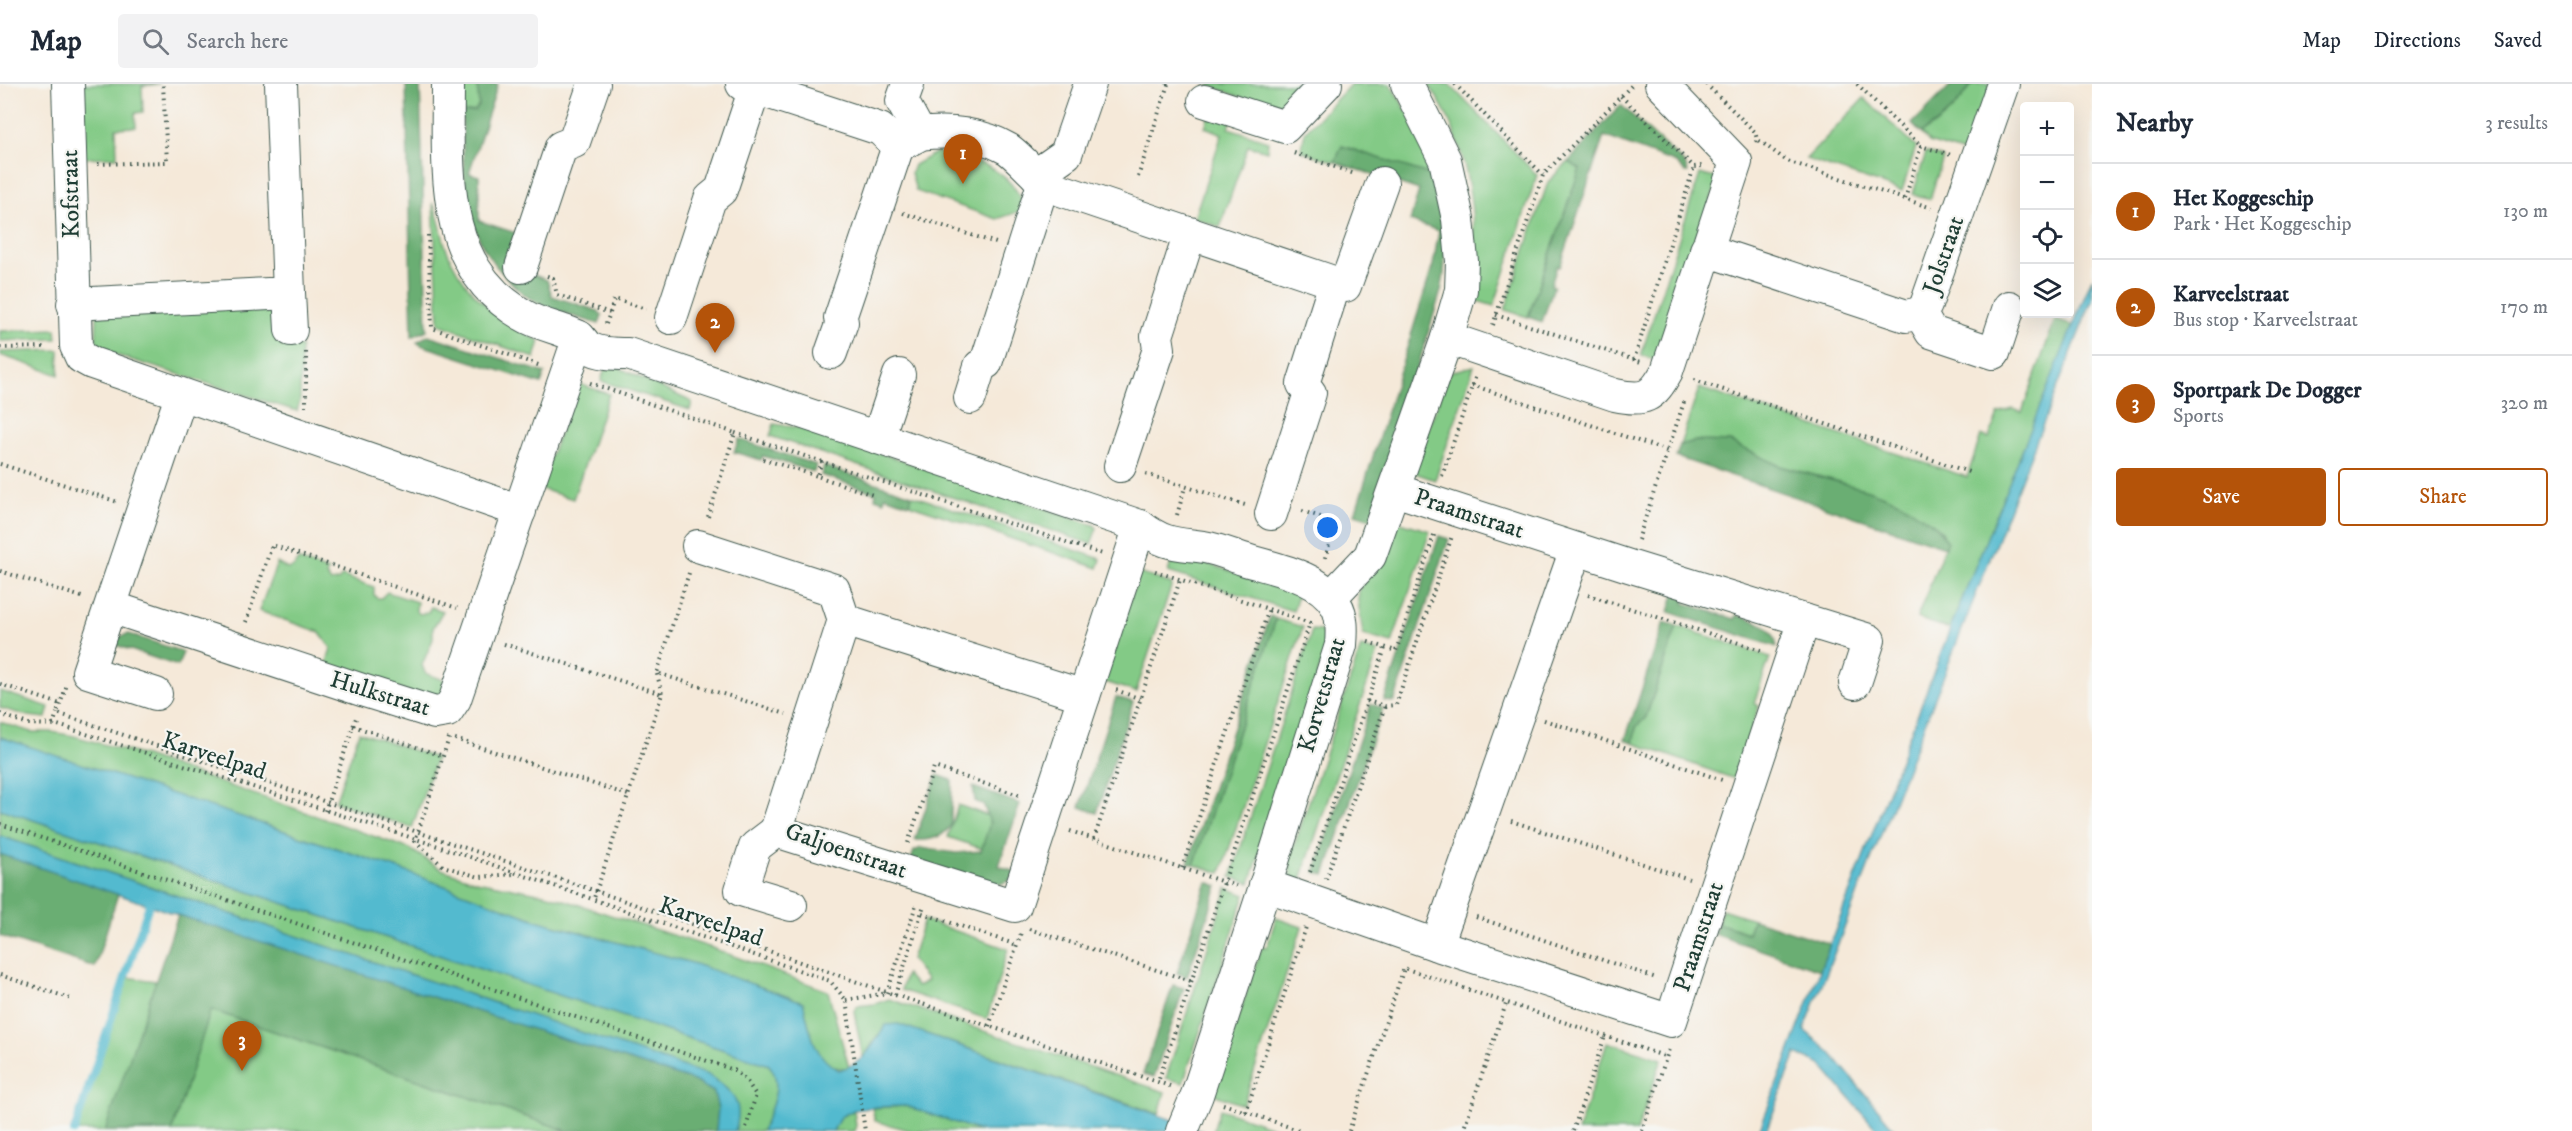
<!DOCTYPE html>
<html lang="en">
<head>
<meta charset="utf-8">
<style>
  body { margin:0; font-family:"IM FELL DW Pica",serif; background:#f2f2f3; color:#1f2937 }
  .controls { position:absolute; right:18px; top:18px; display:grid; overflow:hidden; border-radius:6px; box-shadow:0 6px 24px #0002 }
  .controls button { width:54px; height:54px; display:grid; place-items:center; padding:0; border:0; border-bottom:2px solid #e0e1e3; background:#fff; color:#1f2937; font:30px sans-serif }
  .you { position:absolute; left:1328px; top:444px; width:21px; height:21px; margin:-15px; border:4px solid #fff; border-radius:50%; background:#1a73e8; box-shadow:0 0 0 9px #1a73e833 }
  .badge { display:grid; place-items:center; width:39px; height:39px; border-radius:50%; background:#b45309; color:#fff; font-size:20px; font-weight:700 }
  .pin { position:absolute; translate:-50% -50px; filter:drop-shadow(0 2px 3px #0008) }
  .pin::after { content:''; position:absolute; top:32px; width:21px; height:18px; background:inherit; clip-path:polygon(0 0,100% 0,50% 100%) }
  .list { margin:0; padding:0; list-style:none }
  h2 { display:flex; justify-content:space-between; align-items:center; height:78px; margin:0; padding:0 24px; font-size:26px }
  h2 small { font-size:20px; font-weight:400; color:#747a83 }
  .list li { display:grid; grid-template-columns:39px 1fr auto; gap:18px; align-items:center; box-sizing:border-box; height:96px; padding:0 24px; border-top:2px solid #e0e1e3 }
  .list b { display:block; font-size:22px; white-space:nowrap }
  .list p { margin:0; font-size:20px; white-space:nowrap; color:#747a83 }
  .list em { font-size:20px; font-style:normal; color:#747a83 }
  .actions { display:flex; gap:12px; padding:18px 24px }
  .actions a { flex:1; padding:14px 0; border:2px solid #b45309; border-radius:6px; text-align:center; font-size:21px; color:#b45309 }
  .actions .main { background:#b45309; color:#fff }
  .icon { flex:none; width:33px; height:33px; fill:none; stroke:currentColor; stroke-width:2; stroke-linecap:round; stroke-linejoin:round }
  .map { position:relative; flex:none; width:2092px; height:1047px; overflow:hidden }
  header { display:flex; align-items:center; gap:36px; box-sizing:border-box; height:84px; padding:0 30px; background:#fff; border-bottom:2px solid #e0e1e3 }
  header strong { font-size:28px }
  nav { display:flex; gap:33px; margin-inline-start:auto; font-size:21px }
  .search { width:420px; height:54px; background:#f2f2f3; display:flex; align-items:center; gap:15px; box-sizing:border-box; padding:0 21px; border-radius:6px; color:#747a83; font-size:22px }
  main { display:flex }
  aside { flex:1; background:#fff }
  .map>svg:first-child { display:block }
  .green { fill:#83ca86; stroke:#51845d; stroke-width:1.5 }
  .forest { fill:#6aae73; stroke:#447654; stroke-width:1.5 }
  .water { fill:#52bacf; stroke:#387c82; stroke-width:1.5 }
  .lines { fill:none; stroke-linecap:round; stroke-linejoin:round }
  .stream { stroke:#52bacf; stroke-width:8 }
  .minor-casing { stroke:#3f574d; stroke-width:34 }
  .path { stroke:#3f574d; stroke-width:4; stroke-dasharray:1.5 4.5; stroke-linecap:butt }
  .minor { stroke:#fff; stroke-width:32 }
  .labels { text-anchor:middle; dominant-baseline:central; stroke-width:4.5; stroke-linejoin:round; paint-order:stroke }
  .street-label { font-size:24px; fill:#1f3d34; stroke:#f6f6f2 }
</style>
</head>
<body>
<header>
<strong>Map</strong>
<div class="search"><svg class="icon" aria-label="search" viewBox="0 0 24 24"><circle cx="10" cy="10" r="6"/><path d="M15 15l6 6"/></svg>Search here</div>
<nav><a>Map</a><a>Directions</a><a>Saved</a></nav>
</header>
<main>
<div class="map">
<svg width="2092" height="1047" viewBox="0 0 2092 1047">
  <rect width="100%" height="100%" fill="#f6f6f2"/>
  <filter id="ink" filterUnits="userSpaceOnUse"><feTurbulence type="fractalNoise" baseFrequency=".0167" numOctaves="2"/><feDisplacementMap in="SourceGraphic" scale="12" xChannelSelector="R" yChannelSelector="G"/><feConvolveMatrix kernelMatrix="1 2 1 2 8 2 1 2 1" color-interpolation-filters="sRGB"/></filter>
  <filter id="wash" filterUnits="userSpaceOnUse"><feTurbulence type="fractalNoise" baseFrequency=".008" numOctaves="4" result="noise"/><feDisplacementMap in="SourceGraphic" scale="24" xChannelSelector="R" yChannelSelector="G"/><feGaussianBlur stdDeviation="1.35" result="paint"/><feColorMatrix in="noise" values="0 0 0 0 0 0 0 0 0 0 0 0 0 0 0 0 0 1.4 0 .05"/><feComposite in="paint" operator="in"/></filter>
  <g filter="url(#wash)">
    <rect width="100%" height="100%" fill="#f5e9d9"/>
    <g class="green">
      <polygon points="78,0 160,0 142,2 143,28 135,29 136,43 116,44 117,73 81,74"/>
      <polygon points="461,0 477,0 480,18 475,27 462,29"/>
      <path d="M1205 0H1305C1298 7 1293 15 1284 19 1266 26 1224 6 1205 0Z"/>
      <polygon points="1351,0 1390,0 1417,43 1434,92 1342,62 1335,78 1301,67 1305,48"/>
      <path d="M1428 0H1449L1537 91 1494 222 1474 216C1476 141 1474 63 1428 0Z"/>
      <path d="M1972 0H1991L1968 70 1929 58 1921 49C1942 37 1959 21 1972 0Z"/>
      <polygon points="1864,14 1916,63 1902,107 1806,75"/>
      <polygon points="1208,33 1232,35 1229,44 1268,57 1267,67 1248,62 1220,143 1194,134 1222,50 1205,43"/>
      <path d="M937 68C974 74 1008 84 1024 120L1021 127 997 135 916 107 911 89 914 81Z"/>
      <polygon points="1926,68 1943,74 1930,115 1913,110"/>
      <polygon points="1568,78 1580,85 1528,233 1505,226 1548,98"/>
      <polygon points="1700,90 1718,95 1657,277 1641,271"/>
      <path d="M433 120C438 127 442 153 446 164 462 207 499 237 540 257L535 274 439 240Z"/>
      <polygon points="281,218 281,262 301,262 300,316 297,327 100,266 96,260 97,230"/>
      <polygon points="2055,236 2073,242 1950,545 1917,534 1945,462 1943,449 1936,442 1921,433 1840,398 1780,382 1730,358 1696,357 1680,361 1699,304 1967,393 1981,351 1989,354 1998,330 2012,325 2022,328"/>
      <polygon points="56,245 57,255 0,257 0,247"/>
      <polygon points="59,266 59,291 0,271 0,268"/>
      <polygon points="607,278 692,318 690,326 601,297"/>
      <polygon points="1474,282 1435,396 1412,388 1449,288"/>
      <polygon points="579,300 609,310 573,415 538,404"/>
      <polygon points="774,340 808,345 1094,441 1097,444 1091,460 770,352"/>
      <polygon points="912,411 1101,475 1098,484 909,420"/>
      <polygon points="1394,436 1430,447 1392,559 1363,551 1358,516 1359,506"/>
      <polygon points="1174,469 1295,508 1298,511 1293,527 1168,488"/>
      <polygon points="298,476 328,487 326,491 331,498 339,496 342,492 374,503 374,511 377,514 381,514 387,508 417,518 416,527 420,530 428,528 431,523 443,527 433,544 433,555 422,581 425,589 452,599 440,612 429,615 326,582 331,564 319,548 259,527 277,479 288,485 294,483"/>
      <polygon points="1139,489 1172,500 1136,608 1102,597"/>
      <polygon points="1276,535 1303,543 1221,789 1194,781"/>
      <polygon points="1677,542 1770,573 1754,619 1759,622 1735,695 1633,659 1636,643 1646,633"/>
      <polygon points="1312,546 1322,547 1325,569 1250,799 1231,793"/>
      <polygon points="1361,563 1378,568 1299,801 1291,793 1289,777"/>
      <polygon points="0,607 49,623 46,634 28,632 0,624"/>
      <path d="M0 638 31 648H52L74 652 145 672 410 765 441 785 476 797 549 811 712 864 828 907 849 983C815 992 809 940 803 918L692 879 539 837 396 784 0 653Z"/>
      <polygon points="359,648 436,674 412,744 335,718"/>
      <polygon points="958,721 989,732 989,747 983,765 948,753"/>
      <path d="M0 725 769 981C785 1000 770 1026 762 1047H735L737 1040 708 991 0 752Z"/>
      <polygon points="1227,804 1245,811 1183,999 1166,994"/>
      <polygon points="1722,825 1753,835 1748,849 1718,839"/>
      <polygon points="1276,834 1302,843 1243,1021 1213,1010 1262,862 1267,863"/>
      <polygon points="924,836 1008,865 987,935 901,906 906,890 917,903 927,897 911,875"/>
      <polygon points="125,893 156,897 211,926 568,1047 74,1047"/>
      <polygon points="889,915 1165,1008 1159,1030 898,940 877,952 863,975 854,927 857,922 875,920"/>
      <polygon points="1607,958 1662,975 1637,1047 1578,1047"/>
      <polygon points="906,1022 980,1047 912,1047 875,1037 872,1024"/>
      <polygon points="1220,1025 1284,1047 1213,1047"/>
      <polygon points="854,1026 856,1042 854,1047 833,1047 840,1033"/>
    </g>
    <g class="forest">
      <polygon points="406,0 420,0 427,246 412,253"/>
      <path d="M477 0H498L469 89 479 92V137L522 151 513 183 547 196 552 212 598 227 602 232 599 240C579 234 557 228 538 219 527 214 514 202 506 193 460 147 464 89 462 29L475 27 479 22Z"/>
      <path d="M1952 0H1972C1959 21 1942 37 1921 49L1912 40Z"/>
      <polygon points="1621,21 1685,80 1688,88 1685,88 1676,79 1604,52 1560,183 1557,182 1551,201 1554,202 1542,238 1528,233 1580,85 1568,78"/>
      <path d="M1342 62 1434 92C1442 131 1450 167 1441 207L1371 435 1355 430 1433 181 1439 147 1410 137 1419 106 1335 78Z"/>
      <polygon points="428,251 545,289 541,300 421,261 417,258"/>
      <polygon points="739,355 816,381 814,388 763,372 761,376 734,368"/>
      <polygon points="1696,357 1730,358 1780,382 1868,406 1900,418 1936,442 1947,457 1945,463 1676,373 1680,361"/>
      <polygon points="824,382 912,411 909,420 885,412 884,417 875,414 876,409 821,391"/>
      <polygon points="1439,452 1449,455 1394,618 1384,617"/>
      <path d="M1674 510 1686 514 1684 519 1735 535 1737 531C1756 537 1774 540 1777 563L1669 528Z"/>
      <polygon points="1270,532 1276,535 1194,781 1188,779"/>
      <polygon points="1664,538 1677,542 1646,633 1636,643 1633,659 1625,656"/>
      <polygon points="129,550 183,568 178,582 113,560 118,553"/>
      <polygon points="1116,613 1133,618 1097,729 1080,723"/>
      <polygon points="1371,620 1383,624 1325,791 1315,788"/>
      <path d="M937 691 952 696 951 741C943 754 929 757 915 756Z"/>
      <polygon points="973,703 1020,720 999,782 1017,788 1009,797 997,801 910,778 914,767 921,764 956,769 981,767 990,739 984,722 975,717"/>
      <polygon points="0,770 118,810 95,883 0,852"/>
      <polygon points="1207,798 1218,802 1187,893 1177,889"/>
      <polygon points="178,831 694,997 714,1008 718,1025 716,1047 568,1047 211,926 172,1047 105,1047"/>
      <polygon points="1753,835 1830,860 1820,886 1714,850 1718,839 1748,849"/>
      <polygon points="1173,901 1184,904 1154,993 1143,990"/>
    </g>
    <g class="water">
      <polygon points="2092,194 2092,216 1804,946 1830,968 1896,1047 1878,1047 1821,981 1796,970 1766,1047 1759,1047 1950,545"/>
      <path d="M0 653 396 784 539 837 692 879 803 918C810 944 812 973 839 986 867 978 870 963 886 941L898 940 1204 1047H980L906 1022 877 1023 854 1026 840 1033 833 1047H762C770 1026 785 1000 769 981L0 725Z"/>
      <path d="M0 752 708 991C731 1006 745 1017 735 1047H716L718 1025 714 1008 694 997 178 831 0 770Z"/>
    </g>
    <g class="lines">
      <polyline class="stream" points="74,1047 149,821"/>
    </g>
  </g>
  <g filter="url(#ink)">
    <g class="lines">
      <g class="minor-casing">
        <g id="minor">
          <polyline points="68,0 76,262 81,273 92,279 520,427"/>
          <path d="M448 0C448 83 438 183 523 231 534 238 549 242 561 246 567 248 574 250 579 253 582 255 584 260 588 263 599 270 615 270 628 270L1140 442C1165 461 1175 459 1204 463 1217 465 1231 471 1243 475 1273 485 1319 491 1336 521 1343 532 1342 548 1341 561L1262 812 1197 1011 1182 1047"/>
          <polyline points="742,0 880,45 898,62 917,52"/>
          <path d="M908 0 902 17 920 50C950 46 982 50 1008 65 1018 72 1027 83 1036 91L1066 70 1090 0"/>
          <polyline points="1204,17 1285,43 1326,0"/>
          <polyline points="1036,91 1043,100 1345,202 1382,99"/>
          <polyline points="1706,166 1906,232 1920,229 1926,221 2003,0"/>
          <polyline points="521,183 561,63 574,58 594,0"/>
          <polyline points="289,209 291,246"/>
          <polyline points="73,220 289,209 281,0"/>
          <polyline points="1920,229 1931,248 1994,269 2009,223"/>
          <polyline points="671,234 710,115 721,106 755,4"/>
          <path d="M1447 254 1615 311C1645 317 1652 314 1667 287L1736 78 1661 0"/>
          <polyline points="831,269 842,238 840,234 898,62"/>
          <polyline points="970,314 980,282 986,279 1043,100"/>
          <polyline points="878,354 899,291"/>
          <polyline points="1120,382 1159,265 1157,252 1190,149"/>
          <polyline points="1395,406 1629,482 1869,556 1855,599"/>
          <polyline points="1271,430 1310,309 1303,300 1335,199"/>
          <polyline points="698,462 834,506 844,536"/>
          <polyline points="1331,513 1370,472 1447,254 1461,206 1462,177 1458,135 1445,76 1407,0"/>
          <polyline points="111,523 365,607 435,629 447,627 455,615 579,253"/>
          <polyline points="156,610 88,588 181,312"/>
          <polyline points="776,747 1015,822 1140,442"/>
          <polyline points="776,747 844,536 1084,612"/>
          <polyline points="776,747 755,763 741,806 791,821"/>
          <polyline points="1265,801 1437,861 1671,937 1804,536"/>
          <polyline points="1437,861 1576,465"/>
        </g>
      </g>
      <g class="path">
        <polyline points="1455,0 1543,91"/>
        <polyline points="1706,0 1755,48 1757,55"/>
        <polyline points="1857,0 1921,62"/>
        <polyline points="1621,12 1694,83 1702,82"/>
        <polyline points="1756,58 1757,55 1787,77 1932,124"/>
        <polyline points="1294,69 1355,90"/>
        <polyline points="98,80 167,78 163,0"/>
        <polyline points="1138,93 1168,0"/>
        <polyline points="1905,115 1921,62 1951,71"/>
        <polyline points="903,129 996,159"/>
        <polyline points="428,151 432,244 541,282"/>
        <polyline points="547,192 553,194 557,211 610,229 606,240"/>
        <polyline points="610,229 614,215 646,225"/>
        <polyline points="1496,231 1641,278"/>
        <polyline points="1493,241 1543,91 1633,0"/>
        <polyline points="0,264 48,263"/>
        <polyline points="306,268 306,323"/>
        <polyline points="1634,276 1694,83"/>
        <polyline points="1694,296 1969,388"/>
        <polyline points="590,299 735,349 707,436"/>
        <polyline points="1472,301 1668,367"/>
        <polyline points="735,349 1102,470"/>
        <polyline points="763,375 817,392"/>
        <polyline points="822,377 817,392 873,411"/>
        <polyline points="0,380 118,418"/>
        <polyline points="1146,390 1245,421"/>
        <polyline points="1442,392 1476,291"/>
        <polyline points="1302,427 1336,438 1325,474"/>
        <polyline points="1177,431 1185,403"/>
        <polyline points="1638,456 1685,315"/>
        <polyline points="0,487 85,514"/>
        <polyline points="1155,487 1310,539 1158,998"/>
        <polyline points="689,489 657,589 786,630"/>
        <polyline points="1588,511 1764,567"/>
        <polyline points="246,538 272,461 457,524"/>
        <polyline points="1368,558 1396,567 1435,448"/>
        <polyline points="504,560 662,610 593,817"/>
        <polyline points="657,590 662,610"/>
        <polyline points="0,600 60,620"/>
        <polyline points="66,603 57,629 596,807 895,911 1170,1002"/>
        <polyline points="1116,606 1141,615"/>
        <polyline points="1367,617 1385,622 1396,621 1452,452"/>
        <polyline points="0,630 28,640 58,641 441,763 830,897 846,916 865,1047"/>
        <polyline points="1544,636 1722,696"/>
        <polyline points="53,641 57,629"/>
        <polyline points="353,642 443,672"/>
        <polyline points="449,654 415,757 443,782 479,793 513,790"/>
        <polyline points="455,655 628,711"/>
        <polyline points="325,727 356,634"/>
        <polyline points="1511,737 1689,795"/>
        <polyline points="0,740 734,986 746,996 756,1011 745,1047"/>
        <polyline points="1070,747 1236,802"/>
        <polyline points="1094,755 1180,496"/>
        <polyline points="908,759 934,683 1022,712"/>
        <polyline points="1182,784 1269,525"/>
        <polyline points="1310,788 1385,564"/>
        <polyline points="1326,795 1385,622"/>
        <polyline points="922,829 1017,861"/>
        <polyline points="1476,833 1656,894"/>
        <polyline points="1029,845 1191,897"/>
        <polyline points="0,891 72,915"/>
        <polyline points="887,909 917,818"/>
        <polyline points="895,911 924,821"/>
        <polyline points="846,916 887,909"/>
        <polyline points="989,942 1021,849"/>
        <polyline points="1223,1020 1301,1047"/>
        <polyline points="1246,1028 1306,843"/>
        <polyline points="1349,1047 1404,884 1667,973"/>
        <polyline points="1463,1047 1507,917"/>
        <polyline points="1573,1047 1605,952"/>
        <polyline points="1642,1047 1670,962"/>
      </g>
      <use href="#minor" class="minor"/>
    </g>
  </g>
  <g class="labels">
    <g class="street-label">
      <text transform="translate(71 110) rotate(-91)">Kofstraat</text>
      <text transform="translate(1944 171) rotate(-71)">Jolstraat</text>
      <text transform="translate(1469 430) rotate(18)">Praamstraat</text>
      <text transform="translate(380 610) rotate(17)">Hulkstraat</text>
      <text transform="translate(1322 611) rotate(-74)">Korvetstraat</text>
      <text transform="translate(214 672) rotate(18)">Karveelpad</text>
      <text transform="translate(846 767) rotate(19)">Galjoenstraat</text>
      <text transform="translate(711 838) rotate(19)">Karveelpad</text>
      <text transform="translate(1699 853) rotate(-72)">Praamstraat</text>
    </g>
  </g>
</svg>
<div class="controls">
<button>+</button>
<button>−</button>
<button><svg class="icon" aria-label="locate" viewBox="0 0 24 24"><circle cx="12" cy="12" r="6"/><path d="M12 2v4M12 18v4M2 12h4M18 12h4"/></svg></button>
<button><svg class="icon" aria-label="layers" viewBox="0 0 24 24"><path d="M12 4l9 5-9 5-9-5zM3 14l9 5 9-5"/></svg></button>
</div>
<div class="you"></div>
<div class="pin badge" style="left:963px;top:100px">1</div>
<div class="pin badge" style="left:715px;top:269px">2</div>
<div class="pin badge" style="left:242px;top:987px">3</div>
</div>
<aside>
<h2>Nearby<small>3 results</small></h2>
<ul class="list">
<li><span class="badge">1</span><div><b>Het Koggeschip</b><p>Park · Het Koggeschip</p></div><em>130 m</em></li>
<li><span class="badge">2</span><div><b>Karveelstraat</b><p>Bus stop · Karveelstraat</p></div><em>170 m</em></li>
<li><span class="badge">3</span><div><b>Sportpark De Dogger</b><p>Sports</p></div><em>320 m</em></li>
</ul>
<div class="actions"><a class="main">Save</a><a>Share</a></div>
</aside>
</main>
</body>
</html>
